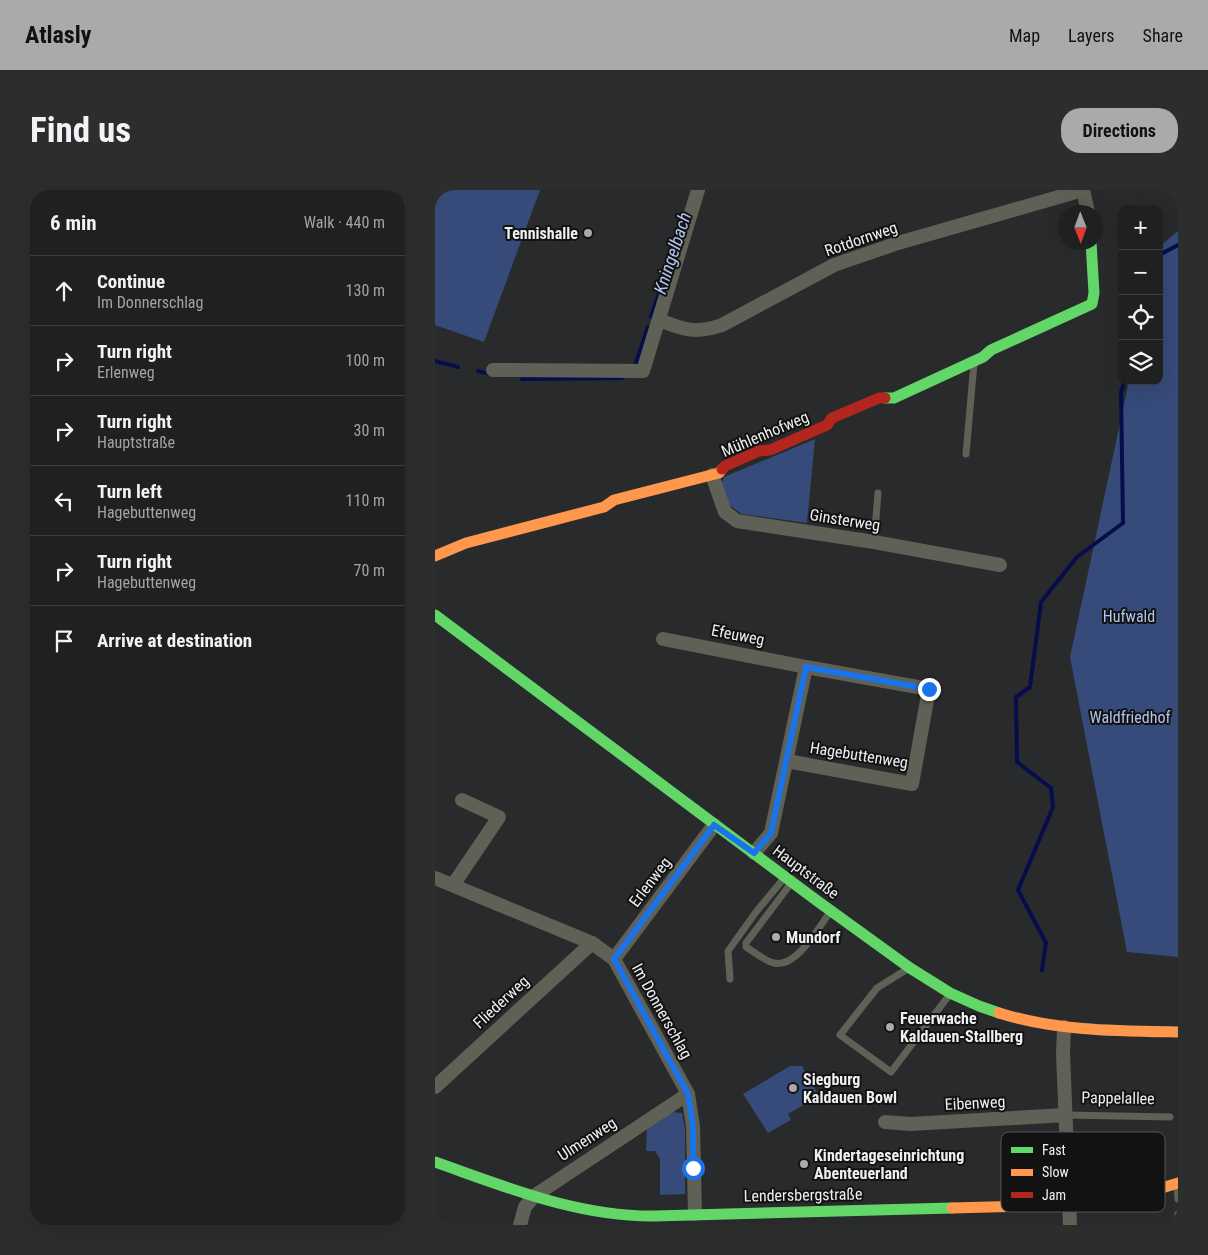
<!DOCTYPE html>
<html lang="en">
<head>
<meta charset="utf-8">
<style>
  body { margin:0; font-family:"Roboto Condensed",sans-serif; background:#2c2d2d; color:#f1f3f6 }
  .controls { position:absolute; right:15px; top:15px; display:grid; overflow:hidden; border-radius:10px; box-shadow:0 5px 20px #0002 }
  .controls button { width:45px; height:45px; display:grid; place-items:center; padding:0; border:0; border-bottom:1px solid #3c3e3e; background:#1f2020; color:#f1f3f6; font:25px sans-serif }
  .compass { position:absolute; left:623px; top:15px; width:45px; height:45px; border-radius:50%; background:#1f2020; box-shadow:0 5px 20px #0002; rotate:179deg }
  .stop { position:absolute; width:15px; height:15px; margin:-11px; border:4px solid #1a73e8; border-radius:50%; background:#fff }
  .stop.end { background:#1a73e8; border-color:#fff; box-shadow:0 1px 5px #0008 }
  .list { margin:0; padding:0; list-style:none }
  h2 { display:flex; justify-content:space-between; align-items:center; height:65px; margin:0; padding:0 20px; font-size:21px }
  h2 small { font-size:16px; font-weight:400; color:#a1a3a5 }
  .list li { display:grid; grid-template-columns:32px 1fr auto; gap:15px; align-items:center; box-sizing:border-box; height:70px; padding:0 20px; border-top:1px solid #3c3e3e }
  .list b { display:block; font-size:19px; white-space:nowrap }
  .list p { margin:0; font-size:16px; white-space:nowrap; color:#a1a3a5 }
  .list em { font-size:16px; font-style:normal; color:#a1a3a5 }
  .icon { flex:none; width:28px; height:28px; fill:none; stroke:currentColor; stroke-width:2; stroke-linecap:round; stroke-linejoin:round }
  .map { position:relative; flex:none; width:743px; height:1035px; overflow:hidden; border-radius:20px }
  header { display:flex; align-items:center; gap:30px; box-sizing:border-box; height:70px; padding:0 25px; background:#a9aaab; color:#111 }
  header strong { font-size:24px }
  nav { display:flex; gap:28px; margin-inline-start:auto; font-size:18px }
  .intro { display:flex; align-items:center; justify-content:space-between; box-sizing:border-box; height:120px; padding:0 30px }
  h1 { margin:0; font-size:35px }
  .button { padding:12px 22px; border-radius:20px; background:#a9aaab; color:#111; font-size:18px; font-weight:700 }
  main { display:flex; gap:30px; padding:0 30px }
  aside { flex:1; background:#1f2020; border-radius:20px; box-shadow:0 5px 20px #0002 }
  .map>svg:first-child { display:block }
  .green { fill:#364b79 }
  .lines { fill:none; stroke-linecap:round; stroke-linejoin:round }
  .stream { stroke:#050d4c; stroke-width:4 }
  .lane { stroke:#606156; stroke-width:7 }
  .street { stroke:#606156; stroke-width:14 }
  .fast { stroke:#63d668; stroke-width:11 }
  .slow { stroke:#ff974d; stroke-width:11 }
  .jam { stroke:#b3261e; stroke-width:11 }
  .route { stroke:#1a73e8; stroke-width:6 }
  .poi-dot { fill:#a9aaab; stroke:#121213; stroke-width:2 }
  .labels { text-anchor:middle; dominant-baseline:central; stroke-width:4; stroke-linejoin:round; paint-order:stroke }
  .poi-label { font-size:16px; font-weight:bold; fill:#eeeff0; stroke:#121213; text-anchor:start }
  .street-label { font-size:16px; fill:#eeeff0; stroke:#121213 }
  .park-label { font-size:16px; fill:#b0c4ec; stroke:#121213 }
  .water-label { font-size:18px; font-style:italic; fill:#b3c6ef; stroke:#121213 }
  .key { fill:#121213; stroke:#545455; stroke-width:1 }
  .key-label { font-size:14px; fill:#eeeff0 }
</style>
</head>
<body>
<header>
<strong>Atlasly</strong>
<nav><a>Map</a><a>Layers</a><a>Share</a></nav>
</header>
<div class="intro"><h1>Find us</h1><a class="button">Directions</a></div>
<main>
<aside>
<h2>6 min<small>Walk · 440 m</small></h2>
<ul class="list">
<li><svg class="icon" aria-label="ahead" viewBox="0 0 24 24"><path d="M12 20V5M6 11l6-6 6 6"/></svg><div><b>Continue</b><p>Im Donnerschlag</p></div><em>130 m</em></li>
<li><svg class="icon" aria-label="right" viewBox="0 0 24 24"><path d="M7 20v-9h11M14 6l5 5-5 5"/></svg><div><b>Turn right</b><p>Erlenweg</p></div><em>100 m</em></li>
<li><svg class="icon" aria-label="right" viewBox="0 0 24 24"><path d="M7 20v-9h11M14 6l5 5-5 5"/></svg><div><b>Turn right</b><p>Hauptstraße</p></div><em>30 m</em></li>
<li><svg class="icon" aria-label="left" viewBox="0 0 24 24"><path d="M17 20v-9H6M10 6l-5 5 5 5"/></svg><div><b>Turn left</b><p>Hagebuttenweg</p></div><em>110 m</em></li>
<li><svg class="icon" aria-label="right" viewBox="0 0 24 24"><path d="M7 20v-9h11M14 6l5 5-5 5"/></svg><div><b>Turn right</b><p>Hagebuttenweg</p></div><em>70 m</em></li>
<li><svg class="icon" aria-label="arrive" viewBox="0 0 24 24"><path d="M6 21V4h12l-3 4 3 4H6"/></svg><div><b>Arrive at destination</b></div></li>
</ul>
</aside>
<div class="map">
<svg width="743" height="1035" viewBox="0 0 743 1035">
  <rect width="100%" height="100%" fill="#292a2b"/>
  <g class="green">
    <polygon points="0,0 105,0 49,152 0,135"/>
    <polygon points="743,41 743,767 692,762 635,467 694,191 724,191 724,57"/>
    <polygon points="380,249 372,333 307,324 291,313 286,295 289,287"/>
    <polygon points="355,876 367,876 384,906 353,924 356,930 333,943 308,904"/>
    <polygon points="236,922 247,923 250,938 250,1004 225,1005 225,969 220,961 211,961 212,939"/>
  </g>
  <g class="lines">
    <g class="stream">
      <polyline points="724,65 743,55"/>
      <polyline points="216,127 231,84"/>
      <polyline points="0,171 23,177"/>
      <polyline points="201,173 213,137"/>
      <polyline points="43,181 55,184"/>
      <polyline points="87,189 187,188"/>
      <polyline points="607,780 611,753 583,700 618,617 616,598 582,572 581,507 595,497 606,412 642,367 688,333 686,202 690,191"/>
    </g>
    <g class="lane">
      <polyline points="531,264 539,173"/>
      <polyline points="439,352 443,303"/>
      <path d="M357 692 311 753V757C319 762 330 771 339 773 361 779 384 737 395 722"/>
      <polyline points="474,778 442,798 405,845 456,882 515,804"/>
      <polyline points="295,789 293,761 321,722 350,687"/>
      <polyline points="631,925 735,927"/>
      <polyline points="742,994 743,1009"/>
      <polyline points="743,1035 743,1024"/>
    </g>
    <g class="street">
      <polyline points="648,0 653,22"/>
      <path d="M224 130C249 140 261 144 287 135L399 75 463 53 648 0"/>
      <polyline points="58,180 208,181 263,0"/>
      <polyline points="277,285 290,322 302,331 439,352 565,375"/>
      <polyline points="228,449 371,477"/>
      <polyline points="319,663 336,643 371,477 494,499 477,594 352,571"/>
      <polyline points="0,688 157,753 179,769 253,904 258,936 260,1024"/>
      <polyline points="18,695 64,627 27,610"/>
      <polyline points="179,769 279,635"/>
      <polyline points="629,837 628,864 635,1035"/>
      <polyline points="0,897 157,753"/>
      <polyline points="450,932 475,934 631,925"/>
      <polyline points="85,1035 90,1017 99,1006 253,904"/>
    </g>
    <g class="fast">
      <polyline points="450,208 459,208 548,167 556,160 657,114 659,103 656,52"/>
      <polyline points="0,425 381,710 475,778 515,803 544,816 564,823"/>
      <path d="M0 972C71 997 143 1027 220 1026L517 1018"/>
    </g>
    <g class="slow">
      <polyline points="0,366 31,353 169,317 179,310 284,283 287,279"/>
      <path d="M564 823C621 841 684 841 743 842"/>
      <polyline points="517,1018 635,1015 691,1009 743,993"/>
    </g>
    <polyline class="jam" points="287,279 290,276 324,261 335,260 392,235 397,228 444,208 450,208"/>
  </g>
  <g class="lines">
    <polyline class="route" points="258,978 258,936 253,904 179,769 279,635 319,663 336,643 371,477 494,499"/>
  </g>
  <g class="poi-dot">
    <circle cx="153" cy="43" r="5"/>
    <circle cx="341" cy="747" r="5"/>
    <circle cx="455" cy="837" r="5"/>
    <circle cx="358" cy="898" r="5"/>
    <circle cx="369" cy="974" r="5"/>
  </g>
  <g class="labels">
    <g class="poi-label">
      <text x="143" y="43" text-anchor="end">Tennishalle</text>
      <text x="351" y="747">Mundorf</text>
      <text x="465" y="828">Feuerwache<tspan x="465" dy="18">Kaldauen-Stallberg</tspan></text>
      <text x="368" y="889">Siegburg<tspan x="368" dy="18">Kaldauen Bowl</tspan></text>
      <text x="379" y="965">Kindertageseinrichtung<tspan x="379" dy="18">Abenteuerland</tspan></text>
    </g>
    <g class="street-label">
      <text transform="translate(426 49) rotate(-19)">Rotdornweg</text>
      <text transform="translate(330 244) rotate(-23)">Mühlenhofweg</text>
      <text transform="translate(410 330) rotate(9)">Ginsterweg</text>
      <text transform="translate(303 445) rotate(11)">Efeuweg</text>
      <text transform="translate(424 565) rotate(9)">Hagebuttenweg</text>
      <text transform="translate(371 682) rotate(37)">Hauptstraße</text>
      <text transform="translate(215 692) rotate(-53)">Erlenweg</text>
      <text transform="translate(66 812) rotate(-43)">Fliederweg</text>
      <text transform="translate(227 821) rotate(61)">Im Donnerschlag</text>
      <text transform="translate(683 908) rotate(1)">Pappelallee</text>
      <text transform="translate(540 913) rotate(-3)">Eibenweg</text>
      <text transform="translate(152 949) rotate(-33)">Ulmenweg</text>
      <text transform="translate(368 1005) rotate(-1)">Lendersbergstraße</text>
    </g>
    <g class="park-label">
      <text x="694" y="426">Hufwald</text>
      <text x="695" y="527">Waldfriedhof</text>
    </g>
    <g class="water-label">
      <text transform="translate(237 63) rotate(-72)">Kningelbach</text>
    </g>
  </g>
  <rect x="566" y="942" width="164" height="80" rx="8" class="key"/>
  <rect x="576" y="957" width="22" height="6" fill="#63d668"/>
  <rect x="576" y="979" width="22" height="7" fill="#ff974d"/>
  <rect x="576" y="1002" width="22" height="6" fill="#b3261e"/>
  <g class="key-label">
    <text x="607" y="965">Fast</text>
    <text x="607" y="987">Slow</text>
    <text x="607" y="1010">Jam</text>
  </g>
</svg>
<div class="controls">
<button>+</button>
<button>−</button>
<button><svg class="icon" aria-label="locate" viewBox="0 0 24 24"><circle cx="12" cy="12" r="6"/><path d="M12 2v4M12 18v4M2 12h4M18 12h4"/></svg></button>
<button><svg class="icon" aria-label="layers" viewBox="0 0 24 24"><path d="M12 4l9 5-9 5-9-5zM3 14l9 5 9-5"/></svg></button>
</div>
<svg class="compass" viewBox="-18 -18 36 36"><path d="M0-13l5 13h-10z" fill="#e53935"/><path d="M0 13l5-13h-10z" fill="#a1a3a5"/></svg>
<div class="stop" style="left:258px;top:978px"></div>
<div class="stop end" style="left:494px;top:499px"></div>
</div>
</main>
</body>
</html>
